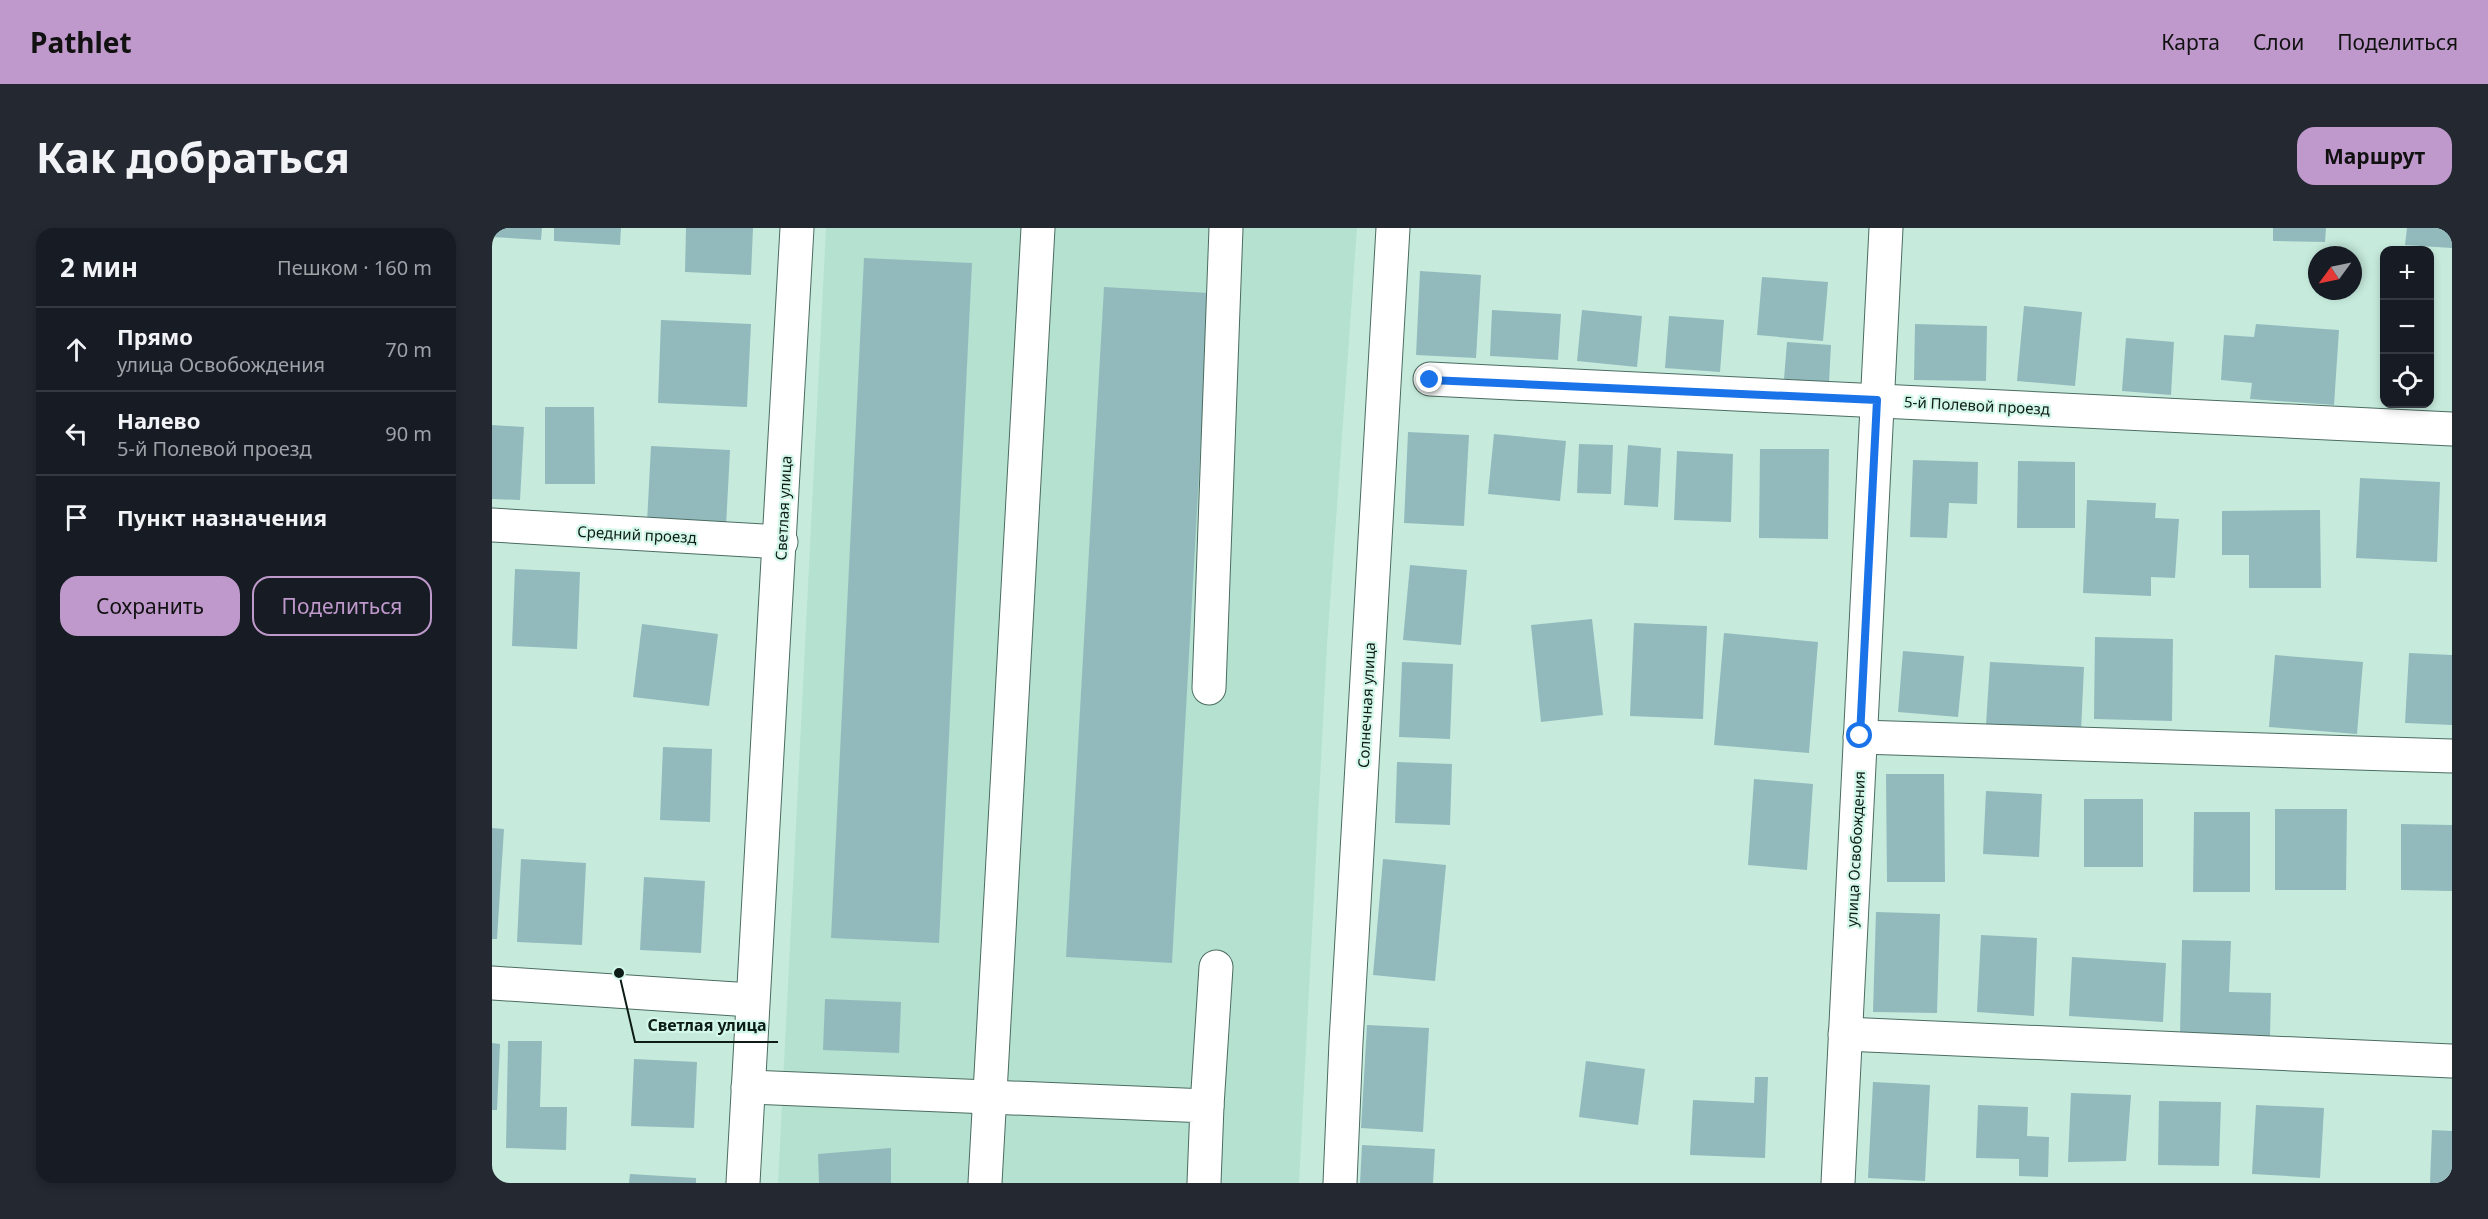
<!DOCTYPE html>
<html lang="ru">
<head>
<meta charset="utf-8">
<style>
  body { margin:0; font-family:"Noto Sans",sans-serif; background:#242831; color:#f1f3f6 }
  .controls { position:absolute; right:18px; top:18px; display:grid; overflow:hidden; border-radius:12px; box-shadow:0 3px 9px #0003 }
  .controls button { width:54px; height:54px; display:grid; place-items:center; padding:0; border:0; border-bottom:2px solid #363941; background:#171b24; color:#f1f3f6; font:30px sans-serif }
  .compass { position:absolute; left:1816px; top:18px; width:54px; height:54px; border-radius:50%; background:#171b24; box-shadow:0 3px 9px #0003; rotate:237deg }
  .stop { position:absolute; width:18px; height:18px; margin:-14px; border:4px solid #1a73e8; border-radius:50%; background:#fff }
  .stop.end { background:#1a73e8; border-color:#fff; box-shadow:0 2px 6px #0008 }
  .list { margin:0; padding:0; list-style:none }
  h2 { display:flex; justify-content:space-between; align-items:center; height:78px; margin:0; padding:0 24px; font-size:26px }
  h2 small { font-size:20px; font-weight:400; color:#9ea1a6 }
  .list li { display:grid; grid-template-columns:39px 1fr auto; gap:18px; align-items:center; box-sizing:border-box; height:84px; padding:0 24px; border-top:2px solid #363941 }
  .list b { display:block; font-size:22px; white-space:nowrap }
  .list p { margin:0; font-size:20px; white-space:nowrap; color:#9ea1a6 }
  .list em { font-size:20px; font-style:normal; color:#9ea1a6 }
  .actions { display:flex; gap:12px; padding:18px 24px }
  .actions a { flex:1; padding:14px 0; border:2px solid #bf99cb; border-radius:18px; text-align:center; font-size:21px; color:#bf99cb }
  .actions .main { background:#bf99cb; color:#111 }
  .icon { flex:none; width:33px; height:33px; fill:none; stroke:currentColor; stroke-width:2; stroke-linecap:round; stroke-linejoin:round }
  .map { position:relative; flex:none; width:1960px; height:955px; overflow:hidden; border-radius:18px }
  header { display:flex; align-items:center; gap:36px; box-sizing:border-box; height:84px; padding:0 30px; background:#bf99cb; color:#111 }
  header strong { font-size:28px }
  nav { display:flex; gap:33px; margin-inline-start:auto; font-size:21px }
  .intro { display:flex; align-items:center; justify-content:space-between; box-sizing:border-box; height:144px; padding:0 36px }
  h1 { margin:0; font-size:42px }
  .button { padding:15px 27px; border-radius:18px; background:#bf99cb; color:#111; font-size:21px; font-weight:700 }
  main { display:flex; gap:36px; padding:0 36px }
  aside { flex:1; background:#171b24; border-radius:18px; box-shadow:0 3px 9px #0003 }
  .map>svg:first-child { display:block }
  .built { fill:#b4e1d0 }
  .building { fill:#92babc }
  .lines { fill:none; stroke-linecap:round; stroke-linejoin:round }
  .minor-casing { stroke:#4b6c61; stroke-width:35 }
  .minor { stroke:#fff; stroke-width:33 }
  .route { stroke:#1a73e8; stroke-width:8 }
  .labels { text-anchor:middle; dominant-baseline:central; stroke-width:4.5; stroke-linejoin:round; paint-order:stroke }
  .street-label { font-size:15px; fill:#0e1c18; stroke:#d3f8ea }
  .leader { fill:none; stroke:#0e1c18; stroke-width:2 }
  .callout-dot { fill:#0e1c18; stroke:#d3f8ea; stroke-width:2 }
  .callout-label { font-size:16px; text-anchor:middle; font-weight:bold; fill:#0e1c18; stroke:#d3f8ea; stroke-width:4.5; stroke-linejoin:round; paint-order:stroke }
</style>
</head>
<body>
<header>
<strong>Pathlet</strong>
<nav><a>Карта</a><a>Слои</a><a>Поделиться</a></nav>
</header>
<div class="intro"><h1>Как добраться</h1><a class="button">Маршрут</a></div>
<main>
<aside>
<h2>2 мин<small>Пешком · 160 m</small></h2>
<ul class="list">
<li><svg class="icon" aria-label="ahead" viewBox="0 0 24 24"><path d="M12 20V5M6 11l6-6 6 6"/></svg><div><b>Прямо</b><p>улица Освобождения</p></div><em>70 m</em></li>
<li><svg class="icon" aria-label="left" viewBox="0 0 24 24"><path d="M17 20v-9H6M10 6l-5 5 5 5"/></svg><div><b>Налево</b><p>5-й Полевой проезд</p></div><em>90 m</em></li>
<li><svg class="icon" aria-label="arrive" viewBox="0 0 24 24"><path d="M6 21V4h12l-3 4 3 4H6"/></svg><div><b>Пункт назначения</b></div></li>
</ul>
<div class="actions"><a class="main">Сохранить</a><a>Поделиться</a></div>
</aside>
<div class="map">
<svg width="1960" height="955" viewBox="0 0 1960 955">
  <rect width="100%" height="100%" fill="#c6ebdd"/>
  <polygon class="built" points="334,0 865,0 835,417 807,955 286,955"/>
  <g class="building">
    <polygon points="0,0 50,0 49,12 0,9"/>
    <polygon points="62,0 129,0 128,17 62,13"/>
    <polygon points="194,0 261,0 259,47 193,44"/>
    <polygon points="1781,0 1834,0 1833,14 1781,13"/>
    <polygon points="1915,0 1960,0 1960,20 1913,17"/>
    <polygon points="372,30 480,35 447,715 339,710"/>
    <polygon points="928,43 989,47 984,130 924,127"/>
    <polygon points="1270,49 1336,54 1331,113 1265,107"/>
    <polygon points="612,59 717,65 680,735 574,729"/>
    <polygon points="1532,78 1590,84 1583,158 1525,153"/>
    <polygon points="1000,82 1069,86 1066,132 998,128"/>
    <polygon points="1090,82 1150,88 1145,139 1085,133"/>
    <polygon points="1177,88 1232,92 1228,144 1173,140"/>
    <polygon points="169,92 259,96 255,179 166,175"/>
    <polygon points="1423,96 1495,98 1494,153 1422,152"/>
    <polygon points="1764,96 1847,102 1842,177 1758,171 1760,155 1729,152 1732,107 1762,109"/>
    <polygon points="1634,110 1682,114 1679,167 1630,163"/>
    <polygon points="1295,114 1339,117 1337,154 1292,151"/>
    <polygon points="53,179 102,179 103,256 53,256"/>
    <polygon points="0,197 32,199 28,272 0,271"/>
    <polygon points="916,204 977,207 972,298 912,295"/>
    <polygon points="1002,206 1074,213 1068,273 996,266"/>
    <polygon points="1087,216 1121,217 1119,266 1085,265"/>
    <polygon points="1136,217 1169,220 1166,279 1132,277"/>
    <polygon points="159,218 238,222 234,299 155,295"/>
    <polygon points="1268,221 1337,221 1336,311 1267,310"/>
    <polygon points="1185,223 1241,226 1239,294 1182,292"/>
    <polygon points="1421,232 1486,234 1485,276 1457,275 1455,310 1418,309"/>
    <polygon points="1526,233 1583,234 1583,300 1525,300"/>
    <polygon points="1868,250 1948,254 1945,334 1864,330"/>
    <polygon points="1595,272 1664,275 1663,290 1687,291 1683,350 1659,349 1659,368 1591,365"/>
    <polygon points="1828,282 1829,360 1757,360 1757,327 1730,327 1730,283"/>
    <polygon points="918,337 975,342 969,417 911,412"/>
    <polygon points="23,341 88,344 85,421 20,418"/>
    <polygon points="1100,391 1111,487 1049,494 1039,397"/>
    <polygon points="1142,395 1215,398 1211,491 1138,488"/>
    <polygon points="150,396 226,406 217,478 141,469"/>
    <polygon points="1232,405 1326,414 1317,525 1222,517"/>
    <polygon points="1603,409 1681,411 1680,493 1602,491"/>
    <polygon points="1411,423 1472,428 1466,489 1406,484"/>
    <polygon points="1917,425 1960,427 1960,497 1913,495"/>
    <polygon points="1783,427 1871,434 1865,506 1777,499"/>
    <polygon points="910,434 961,436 958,511 907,509"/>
    <polygon points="1498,434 1592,439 1589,503 1494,497"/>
    <polygon points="171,519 220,521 218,594 168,592"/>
    <polygon points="905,534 960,536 958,597 903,595"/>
    <polygon points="1394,546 1452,546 1453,654 1395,654"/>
    <polygon points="1262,551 1321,556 1315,642 1256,637"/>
    <polygon points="1494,563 1550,566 1547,629 1491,626"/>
    <rect x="1592" y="571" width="59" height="68"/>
    <polygon points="1783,581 1855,581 1854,662 1783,662"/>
    <polygon points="1702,584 1758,584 1758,664 1701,664"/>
    <polygon points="1909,596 1960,597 1960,663 1909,662"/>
    <polygon points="0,600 12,601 5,711 0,711"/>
    <polygon points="29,631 94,635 90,717 25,714"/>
    <polygon points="891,631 954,637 943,753 881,747"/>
    <polygon points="152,649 213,653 209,725 148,722"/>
    <polygon points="1384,684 1448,686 1445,785 1381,784"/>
    <polygon points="1489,707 1545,710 1542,788 1485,784"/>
    <polygon points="1690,712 1739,713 1737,764 1779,765 1778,808 1688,806"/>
    <polygon points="1580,729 1674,735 1671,794 1577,788"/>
    <polygon points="333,771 409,774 407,825 331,822"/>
    <polygon points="875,797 937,800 931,904 869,900"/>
    <polygon points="16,813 50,813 48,879 75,879 74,922 14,920"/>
    <polygon points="0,815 8,816 5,882 0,882"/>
    <polygon points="142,831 205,834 202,900 139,898"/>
    <polygon points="1094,833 1153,841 1146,897 1087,889"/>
    <polygon points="1263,849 1276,849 1273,930 1198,927 1201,872 1262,875"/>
    <polygon points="1381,854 1438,857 1433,953 1376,950"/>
    <polygon points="1579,865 1639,867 1634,933 1576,934"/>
    <polygon points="1667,873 1729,874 1727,938 1666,937"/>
    <polygon points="1486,877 1536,879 1535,908 1557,909 1556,949 1527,948 1527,931 1484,930"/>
    <polygon points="1764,877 1832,880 1828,950 1760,946"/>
    <polygon points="1940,902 1960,903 1960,955 1938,955"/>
    <polygon points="870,917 943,921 941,955 868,955"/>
    <polygon points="399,920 399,955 327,955 326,926"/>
    <polygon points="138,946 204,950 204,955 137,955"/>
  </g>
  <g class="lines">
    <g class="minor-casing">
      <g id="minor">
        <polyline points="938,151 1960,201"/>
        <polyline points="0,297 289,314"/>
        <polyline points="717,460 734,0"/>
        <polyline points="1368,509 1960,528"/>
        <polyline points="0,755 259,772"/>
        <polyline points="1353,806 1960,833"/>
        <polyline points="256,859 715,878 712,955"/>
        <polyline points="715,878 724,739"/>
        <path d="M251 955C266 637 289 318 305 0"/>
        <polyline points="493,955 546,0"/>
        <polyline points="848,955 854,814 901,0"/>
        <polyline points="1346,955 1394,0"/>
      </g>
    </g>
    <use href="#minor" class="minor"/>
  </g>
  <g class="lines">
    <polyline class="route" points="938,152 1385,172 1368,508"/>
  </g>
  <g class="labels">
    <g class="street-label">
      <text transform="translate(1485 177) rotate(3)">5-й Полевой проезд</text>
      <text transform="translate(291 280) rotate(-87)">Светлая улица</text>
      <text transform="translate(145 306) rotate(3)">Средний проезд</text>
      <text transform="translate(874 477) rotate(-87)">Солнечная улица</text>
      <text transform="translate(1363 621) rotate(-87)">улица Освобождения</text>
    </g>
  </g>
  <path class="leader" d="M127 745L143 814H286"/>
  <circle class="callout-dot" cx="127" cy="745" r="6"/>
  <g class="callout-label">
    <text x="215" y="803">Светлая улица</text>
  </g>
</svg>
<div class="controls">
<button>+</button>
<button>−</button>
<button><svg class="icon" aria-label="locate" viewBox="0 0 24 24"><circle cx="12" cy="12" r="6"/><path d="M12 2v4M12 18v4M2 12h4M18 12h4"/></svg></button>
</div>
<svg class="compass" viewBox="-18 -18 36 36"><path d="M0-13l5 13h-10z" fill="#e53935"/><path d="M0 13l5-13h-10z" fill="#9ea1a6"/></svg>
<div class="stop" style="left:1368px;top:508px"></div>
<div class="stop end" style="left:938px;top:152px"></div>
</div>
</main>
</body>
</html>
